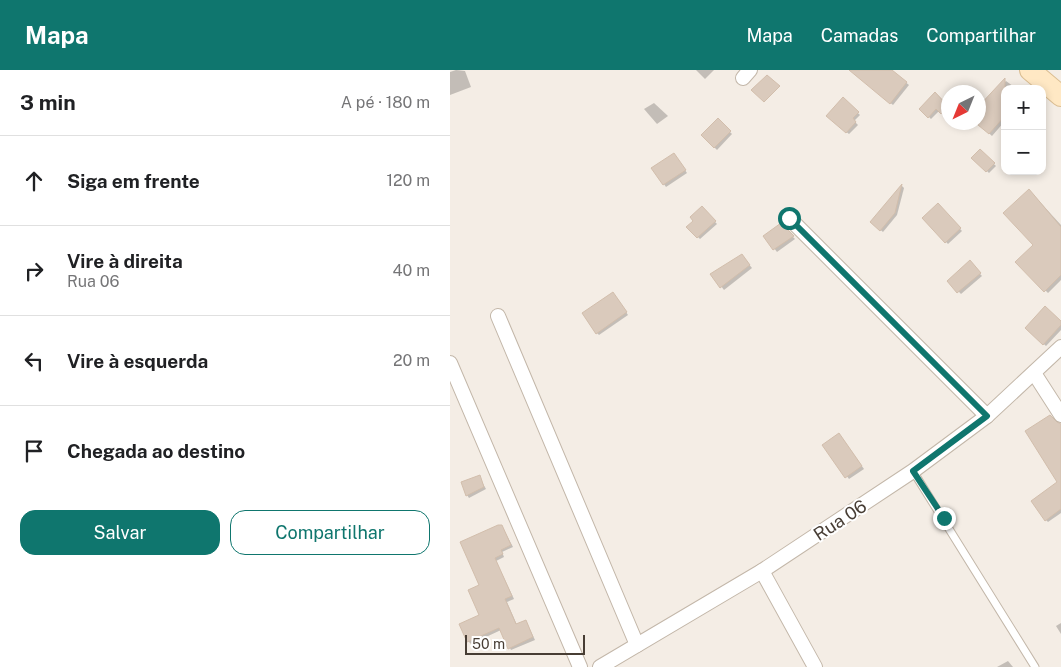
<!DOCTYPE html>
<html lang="pt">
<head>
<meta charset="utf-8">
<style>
  body { margin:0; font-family:"Public Sans",sans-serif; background:#f6f6f6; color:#202124 }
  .controls { position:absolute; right:15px; top:15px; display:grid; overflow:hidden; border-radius:10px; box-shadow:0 2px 8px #0003 }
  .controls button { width:45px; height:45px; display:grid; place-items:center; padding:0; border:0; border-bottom:1px solid #e0e0e0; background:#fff; color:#202124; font:25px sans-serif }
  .compass { position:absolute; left:491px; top:15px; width:45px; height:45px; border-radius:50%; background:#fff; box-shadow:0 2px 8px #0003; rotate:223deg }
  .scale { position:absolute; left:15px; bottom:12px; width:120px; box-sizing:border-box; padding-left:5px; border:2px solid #473d34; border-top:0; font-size:14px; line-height:18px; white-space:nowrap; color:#473d34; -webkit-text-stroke:4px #fff; paint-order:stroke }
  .stop { position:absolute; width:15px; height:15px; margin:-11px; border:4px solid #0f766e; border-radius:50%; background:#fff }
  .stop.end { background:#0f766e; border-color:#fff; box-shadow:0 1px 5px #0008 }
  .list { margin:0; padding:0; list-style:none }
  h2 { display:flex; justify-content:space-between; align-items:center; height:65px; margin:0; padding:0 20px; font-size:21px }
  h2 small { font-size:16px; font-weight:400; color:#757577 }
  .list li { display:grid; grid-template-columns:32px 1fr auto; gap:15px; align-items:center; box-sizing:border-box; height:90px; padding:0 20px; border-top:1px solid #e0e0e0 }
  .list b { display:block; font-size:19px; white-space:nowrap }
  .list p { margin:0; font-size:16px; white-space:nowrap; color:#757577 }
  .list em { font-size:16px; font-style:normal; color:#757577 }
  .actions { display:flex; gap:10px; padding:15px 20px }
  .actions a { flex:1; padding:11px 0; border:1px solid #0f766e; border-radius:15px; text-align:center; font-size:18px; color:#0f766e }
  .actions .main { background:#0f766e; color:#fff }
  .icon { flex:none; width:28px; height:28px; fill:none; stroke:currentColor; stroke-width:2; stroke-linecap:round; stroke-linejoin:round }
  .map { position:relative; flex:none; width:611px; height:597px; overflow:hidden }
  header { display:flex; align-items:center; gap:30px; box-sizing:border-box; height:70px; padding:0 25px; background:#0f766e; color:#fff }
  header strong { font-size:24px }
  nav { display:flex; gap:28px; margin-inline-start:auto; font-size:18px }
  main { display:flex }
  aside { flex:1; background:#fff }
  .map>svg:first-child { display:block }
  .shadow { fill:#0003 }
  .building { fill:#dacabc; stroke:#d2beac }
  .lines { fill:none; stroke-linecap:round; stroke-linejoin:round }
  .lane-casing { stroke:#c3b7a9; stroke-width:9 }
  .street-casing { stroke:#c3b7a9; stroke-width:16 }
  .secondary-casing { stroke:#dbbe92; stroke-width:22 }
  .lane { stroke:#fff; stroke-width:7 }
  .street { stroke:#fff; stroke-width:14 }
  .secondary { stroke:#ffe8c4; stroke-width:20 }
  .route { stroke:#0f766e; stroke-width:6 }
  .labels { text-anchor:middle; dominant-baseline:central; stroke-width:4; stroke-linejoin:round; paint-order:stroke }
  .street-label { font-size:18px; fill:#473d34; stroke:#fff }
</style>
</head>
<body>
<header>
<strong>Mapa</strong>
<nav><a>Mapa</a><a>Camadas</a><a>Compartilhar</a></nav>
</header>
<main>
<aside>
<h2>3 min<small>A pé · 180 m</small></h2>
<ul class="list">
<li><svg class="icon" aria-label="ahead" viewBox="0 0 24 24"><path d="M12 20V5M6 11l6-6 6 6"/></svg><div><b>Siga em frente</b></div><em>120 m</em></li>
<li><svg class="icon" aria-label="right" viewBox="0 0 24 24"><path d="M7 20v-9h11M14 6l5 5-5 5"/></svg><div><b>Vire à direita</b><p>Rua 06</p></div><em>40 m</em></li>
<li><svg class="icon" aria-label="left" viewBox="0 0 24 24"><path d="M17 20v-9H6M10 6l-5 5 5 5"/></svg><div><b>Vire à esquerda</b></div><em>20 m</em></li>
<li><svg class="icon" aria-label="arrive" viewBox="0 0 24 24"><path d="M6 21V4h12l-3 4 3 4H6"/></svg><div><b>Chegada ao destino</b></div></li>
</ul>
<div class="actions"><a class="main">Salvar</a><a>Compartilhar</a></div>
</aside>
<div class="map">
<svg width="611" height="597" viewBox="0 0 611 597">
  <rect width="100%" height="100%" fill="#f4ede5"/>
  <g class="shadow">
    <polygon points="6,0 15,1 21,17 0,25 0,2"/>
    <polygon points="246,0 264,0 255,9"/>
    <polygon points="400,0 440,0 459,15 443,35"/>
    <polygon points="556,11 567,19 555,19 555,51 542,66 527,52 528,40"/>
    <polygon points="485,23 498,35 498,41 494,46 489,41 481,49 471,39"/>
    <polygon points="393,29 410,45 404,51 408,55 399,64 380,49"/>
    <polygon points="204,33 218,46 207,54 194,39"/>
    <polygon points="268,50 282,64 267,80 252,65"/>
    <polygon points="530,81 546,96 539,103 523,88"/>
    <polygon points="226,87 237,103 216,117 203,98"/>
    <polygon points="452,116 454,118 447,145 433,162 421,152"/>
    <polygon points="579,120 611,155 611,210 598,223 567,192 585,175"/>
    <polygon points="488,135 512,161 498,174 474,148"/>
    <polygon points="252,138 267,154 250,169 238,157 245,151"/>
    <polygon points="331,155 345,169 327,182 315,166"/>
    <polygon points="294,188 302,198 274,220 262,204"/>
    <polygon points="519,192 532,206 511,224 499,211"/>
    <polygon points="165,226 178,245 149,265 147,263"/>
    <polygon points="611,253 611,260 596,276 576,258"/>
    <polygon points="391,367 414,399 399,409 374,375"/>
    <polygon points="29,407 36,419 19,428 17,425"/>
    <polygon points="611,411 611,443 598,452 596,450"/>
    <polygon points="52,456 63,477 52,482 54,487 46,491 64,529 57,532 67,555 76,551 85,570 61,580 51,560 21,574 18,571 31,546 31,515"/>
    <polygon points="611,553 611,564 606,556"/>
    <polygon points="558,591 563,597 547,597"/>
  </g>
  <g class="building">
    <polygon points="399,0 442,0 457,12 440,34"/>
    <polygon points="317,5 330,16 314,32 301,20"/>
    <polygon points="555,8 555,46 539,64 528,55 528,37"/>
    <polygon points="485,22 498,36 491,44 486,39 478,48 469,39"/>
    <polygon points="393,27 409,42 403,48 406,52 396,63 376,46"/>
    <polygon points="268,48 281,61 264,78 251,65"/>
    <polygon points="530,79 545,93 536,102 521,88"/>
    <polygon points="224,83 236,100 213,115 201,98"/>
    <polygon points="452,114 445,143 430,161 420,152"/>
    <polygon points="579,119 611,157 611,205 594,222 565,192 583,175 553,143"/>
    <polygon points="488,133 511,158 495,173 472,148"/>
    <polygon points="252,136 266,151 247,168 236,157 243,151 240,147"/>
    <polygon points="331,153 344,166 323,180 313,166"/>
    <polygon points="292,184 300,195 270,218 260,204"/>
    <polygon points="520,190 531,203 507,223 497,211"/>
    <polygon points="163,222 177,242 146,264 132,243"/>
    <polygon points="595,236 611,251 611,255 593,275 575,258"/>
    <polygon points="600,345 607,352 611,354 611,439 595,451 581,431 607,412 575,361"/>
    <polygon points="389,363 412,396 395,408 372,375"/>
    <polygon points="30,405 34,417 16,426 11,412"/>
    <polygon points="48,455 52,455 61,475 51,480 53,484 45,488 62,526 55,529 66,554 76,550 83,567 58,579 49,558 17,572 9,554 29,545 18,520 29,515 10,472"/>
  </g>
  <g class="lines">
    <g class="lane-casing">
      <polyline id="lane" points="463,401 585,597"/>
    </g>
    <g class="street-casing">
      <g id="street">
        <polyline points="293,8 300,0"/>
        <polyline points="339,148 537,346"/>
        <polyline points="48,246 187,575"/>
        <polyline points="0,293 130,597"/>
        <polyline points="584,303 611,345"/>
        <polyline points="312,501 365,597"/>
        <polyline points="150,597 312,501 463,401 537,346 611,277"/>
      </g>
    </g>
    <g class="secondary-casing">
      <polyline id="secondary" points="580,0 611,26"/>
    </g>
    <use href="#lane" class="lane"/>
    <use href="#street" class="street"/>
    <use href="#secondary" class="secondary"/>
  </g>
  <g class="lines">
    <polyline class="route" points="339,148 537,346 463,401 494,448"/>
  </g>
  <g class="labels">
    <g class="street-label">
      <text transform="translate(390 450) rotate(-33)">Rua 06</text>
    </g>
  </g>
</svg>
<div class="controls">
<button>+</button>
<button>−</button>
</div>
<svg class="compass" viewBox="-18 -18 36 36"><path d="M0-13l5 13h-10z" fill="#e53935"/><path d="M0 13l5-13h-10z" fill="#757577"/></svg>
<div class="scale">50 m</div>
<div class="stop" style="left:339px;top:148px"></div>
<div class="stop end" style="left:494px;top:448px"></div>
</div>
</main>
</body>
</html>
